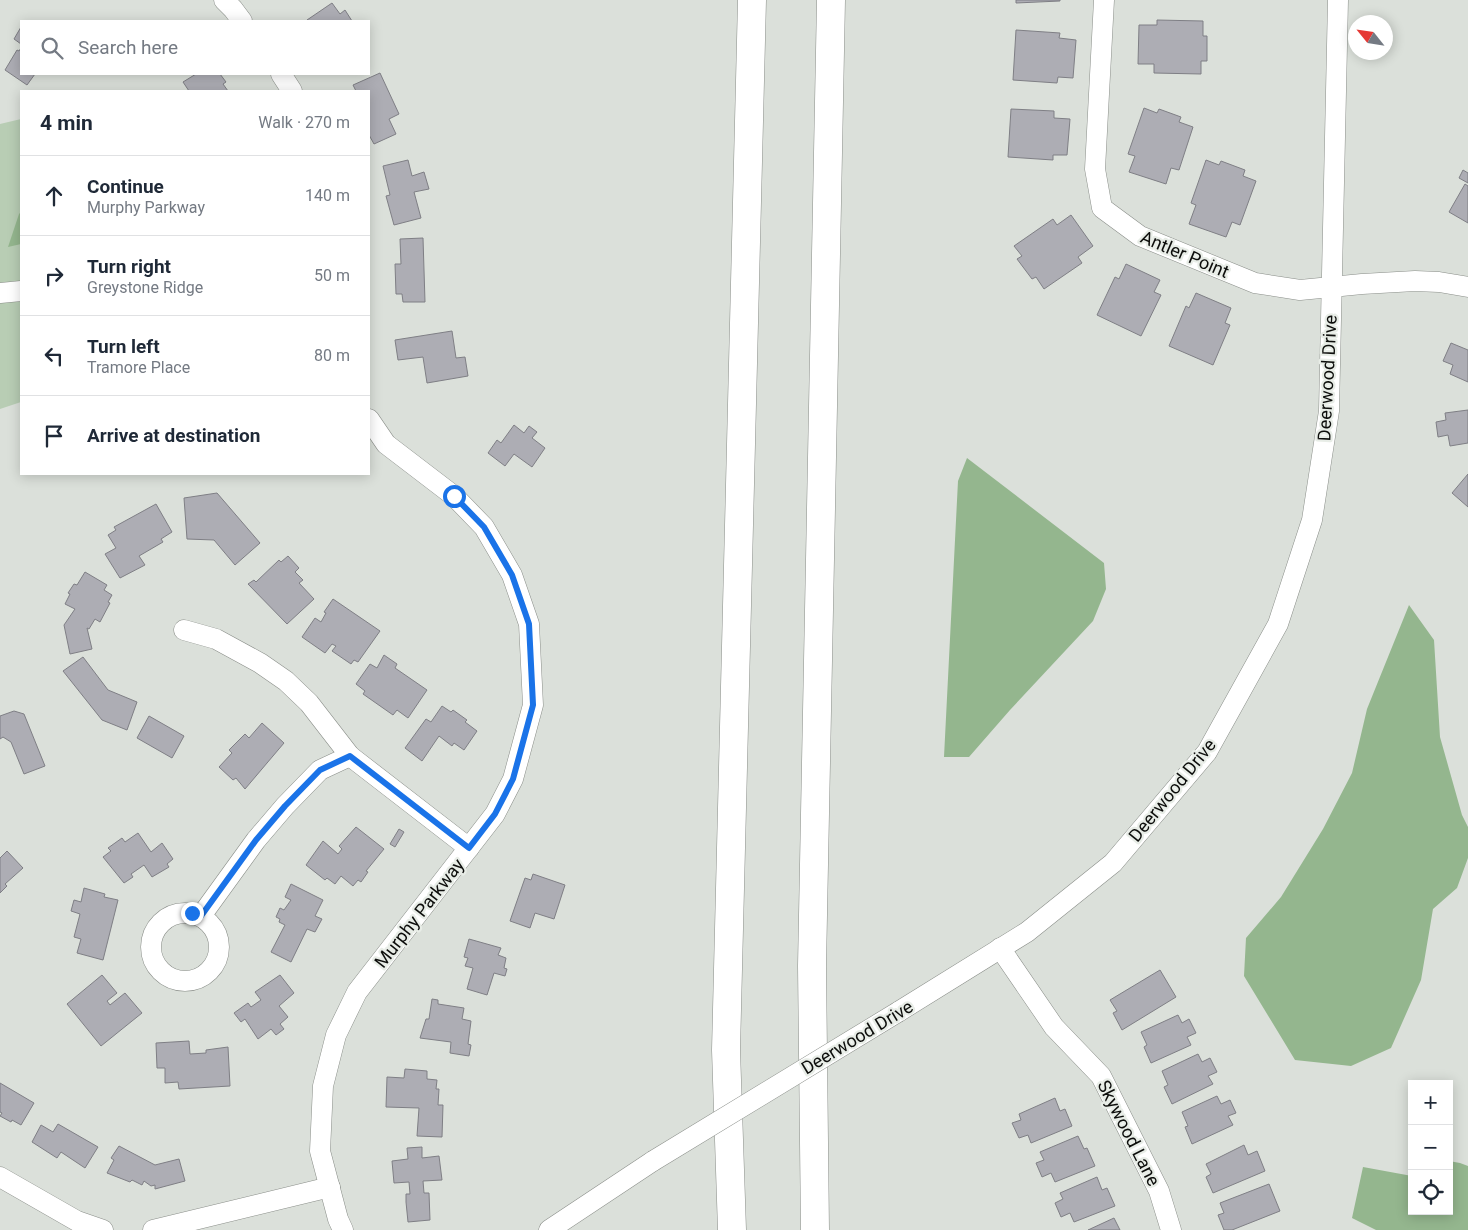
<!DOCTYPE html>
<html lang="en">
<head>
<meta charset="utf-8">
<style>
  body { margin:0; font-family:Roboto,sans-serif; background:#f6f6f7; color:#1f2937 }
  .controls { position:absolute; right:15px; bottom:15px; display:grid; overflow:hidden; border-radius:0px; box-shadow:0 2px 12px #0003 }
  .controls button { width:45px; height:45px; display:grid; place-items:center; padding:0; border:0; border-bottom:1px solid #e0e1e3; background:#fff; color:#1f2937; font:25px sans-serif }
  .compass { position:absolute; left:1348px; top:15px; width:45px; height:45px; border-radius:50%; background:#fff; box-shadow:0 2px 12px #0003; rotate:300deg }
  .stop { position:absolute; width:15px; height:15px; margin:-11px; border:4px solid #1a73e8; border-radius:50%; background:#fff }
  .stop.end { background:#1a73e8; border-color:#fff; box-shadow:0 1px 5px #0008 }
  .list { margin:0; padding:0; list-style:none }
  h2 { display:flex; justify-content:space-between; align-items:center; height:65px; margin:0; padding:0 20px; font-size:21px }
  h2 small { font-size:16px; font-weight:400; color:#747a83 }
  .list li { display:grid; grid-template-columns:32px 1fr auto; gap:15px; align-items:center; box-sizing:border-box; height:80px; padding:0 20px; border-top:1px solid #e0e1e3 }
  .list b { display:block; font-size:19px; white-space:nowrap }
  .list p { margin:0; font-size:16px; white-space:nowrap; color:#747a83 }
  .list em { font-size:16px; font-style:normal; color:#747a83 }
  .icon { flex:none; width:28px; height:28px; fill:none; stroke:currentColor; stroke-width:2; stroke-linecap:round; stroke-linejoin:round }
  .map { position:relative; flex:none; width:1468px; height:1230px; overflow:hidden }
  .search { position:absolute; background:#fff; box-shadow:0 2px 12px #0003; left:20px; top:20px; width:350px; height:55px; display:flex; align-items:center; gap:12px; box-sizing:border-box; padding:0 18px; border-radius:0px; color:#747a83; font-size:19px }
  .panel { position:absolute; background:#fff; box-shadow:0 2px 12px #0003; left:20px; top:90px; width:350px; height:385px; border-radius:0px }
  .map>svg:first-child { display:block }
  .green { fill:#b8cdb4 }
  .water { fill:#94b68e }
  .building { fill:#adadb4; stroke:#7f7f85 }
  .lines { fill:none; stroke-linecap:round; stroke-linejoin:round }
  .minor-casing { stroke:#8a8e89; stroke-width:21 }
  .highway-casing { stroke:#8a8e89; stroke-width:29 }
  .minor { stroke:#fff; stroke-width:20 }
  .highway { stroke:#fff; stroke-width:28 }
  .minor-bridge-casing { stroke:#8a8e89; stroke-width:21; stroke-linecap:butt }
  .minor-bridge { stroke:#fff; stroke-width:20 }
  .route { stroke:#1a73e8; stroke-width:6 }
  .labels { text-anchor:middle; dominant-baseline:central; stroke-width:4.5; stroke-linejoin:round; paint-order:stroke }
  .street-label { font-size:18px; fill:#0d0e0c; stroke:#e8ede7 }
</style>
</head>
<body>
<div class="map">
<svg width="1468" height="1230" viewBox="0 0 1468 1230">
  <rect width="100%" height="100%" fill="#dbe0da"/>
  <polygon class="green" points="21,119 21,402 0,409 0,124"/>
  <g class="water">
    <polygon points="21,212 21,244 8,247 19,214"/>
    <polygon points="967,458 1104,563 1106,589 1093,621 1010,710 969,757 944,757 958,481"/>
    <polygon points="1409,605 1434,640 1440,737 1462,815 1468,827 1468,858 1457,888 1433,909 1421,980 1391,1048 1351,1066 1295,1060 1244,976 1246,938 1281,897 1323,829 1352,773 1367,709"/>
    <polygon points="1449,1161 1460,1163 1468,1166 1468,1230 1376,1230 1352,1218 1363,1167 1412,1176 1412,1211 1449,1211"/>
  </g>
  <g class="building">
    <polygon points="1016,0 1060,0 1060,1 1016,3"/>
    <polygon points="332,3 340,14 345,10 352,21 308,21 307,20"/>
    <polygon points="1157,20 1203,21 1203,36 1207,36 1207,61 1201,61 1201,74 1154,73 1154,64 1138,64 1139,25 1157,25"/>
    <polygon points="21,27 21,44 14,39"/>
    <polygon points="1016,30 1060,33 1059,38 1076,40 1073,78 1058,77 1057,83 1013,80"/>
    <polygon points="21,48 21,74 35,74 27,85 5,70 17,50 19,51"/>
    <polygon points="380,73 399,114 389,119 396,134 374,144 369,135 369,91 356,91 353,85"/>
    <polygon points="196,74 220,74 226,82 223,84 228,91 189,91 183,82"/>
    <polygon points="1144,108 1157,113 1159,109 1181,117 1179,122 1193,127 1179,170 1171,168 1166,184 1129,172 1135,156 1128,154"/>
    <polygon points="1011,109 1054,111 1054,118 1070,119 1067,155 1053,155 1053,160 1008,157"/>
    <polygon points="408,160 412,176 424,172 429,189 414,192 421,218 394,225 386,196 390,195 383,166"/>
    <polygon points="1206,160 1219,165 1221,161 1245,170 1243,176 1256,181 1240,225 1232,222 1226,237 1189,224 1196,205 1191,203"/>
    <polygon points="1463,170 1468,173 1468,183 1459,178"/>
    <polygon points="1465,184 1468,186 1468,223 1449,212"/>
    <polygon points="1071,215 1093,246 1078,257 1082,263 1044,289 1036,277 1032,279 1017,259 1022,256 1014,246 1053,219 1057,225"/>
    <polygon points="423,238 425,302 403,302 402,294 396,294 395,264 401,264 400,239"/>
    <polygon points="1126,264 1160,280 1154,292 1161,295 1141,336 1097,315 1115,277 1119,279"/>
    <polygon points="1196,293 1231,308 1225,323 1230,325 1213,365 1169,346 1186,306 1189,308"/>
    <polygon points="452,331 456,358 465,357 468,376 427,383 423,357 398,360 395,340"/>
    <polygon points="1451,343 1468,350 1468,382 1450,374 1453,365 1443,361"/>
    <polygon points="1468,410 1468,443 1450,446 1448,435 1438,437 1436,422 1446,420 1445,413"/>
    <polygon points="514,425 524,433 529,426 537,432 532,438 545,448 532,467 514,454 505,466 488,453 497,440 501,443"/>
    <polygon points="1468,474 1468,507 1452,493"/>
    <polygon points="217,493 260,543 235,565 214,540 187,539 184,498"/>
    <polygon points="156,504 172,532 161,539 163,542 139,556 145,565 120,578 105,554 116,548 108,535 116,530 114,527"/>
    <polygon points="288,556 299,568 295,572 303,580 299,583 314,599 287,624 248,584 254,580 256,582 279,560 281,562"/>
    <polygon points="85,572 107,585 104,590 112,595 108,602 110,603 100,622 95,619 89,629 87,628 92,649 70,654 64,625 75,609 65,604 70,594 68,593 74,584 77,585"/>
    <polygon points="333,599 380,631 358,662 354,660 351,664 332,651 336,646 332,644 325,653 302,637 315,618 321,622 326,613 324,612"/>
    <polygon points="384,655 397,664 395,668 427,690 408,718 397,710 393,715 363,694 365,691 356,684 370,664 377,668"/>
    <polygon points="83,657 108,690 137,702 127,730 102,720 63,671"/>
    <polygon points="442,706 451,712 453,710 467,720 465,722 477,731 464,750 454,743 452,746 439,736 422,761 405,748 426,719 431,722"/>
    <polygon points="14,711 24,714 45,766 24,774 11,742 3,737 0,739 0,716"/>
    <polygon points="149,716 184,736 172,758 137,738"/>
    <polygon points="262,723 284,743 245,789 236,778 233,780 219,767 232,753 229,750 245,734 249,738"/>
    <polygon points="356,827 384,849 366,871 368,872 361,882 358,880 353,886 341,876 335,884 327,878 325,880 306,865 323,841 338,854 342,849 339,846"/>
    <polygon points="399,829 404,832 395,847 390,844"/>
    <polygon points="138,833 151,852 162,843 173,859 167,864 169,867 152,877 144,865 131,874 133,877 124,883 103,857 111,851 108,848 122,838 125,842"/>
    <polygon points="7,851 23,868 5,884 7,886 0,893 0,858"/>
    <polygon points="533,874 565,885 554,919 535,913 530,928 510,921 525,878 531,880"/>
    <polygon points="291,884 323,900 315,916 322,919 315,932 307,929 291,962 271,952 285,925 279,922 280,919 276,917 280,908 284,910 291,900 285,897"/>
    <polygon points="84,888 105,894 104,897 118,900 103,960 77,953 81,939 74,937 80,914 71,911 74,900 81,902"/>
    <polygon points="469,939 501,948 498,955 506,958 504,968 507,969 505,976 494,973 487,995 467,989 473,968 465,966 468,958 464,957"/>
    <polygon points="1160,970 1176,997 1122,1030 1113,1013 1117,1011 1110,1000"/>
    <polygon points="102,975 117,993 107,1001 110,1005 125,993 142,1013 101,1046 67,1004"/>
    <polygon points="280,975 294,993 279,1006 288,1017 280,1024 284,1029 276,1035 271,1029 258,1039 245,1019 241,1022 234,1013 248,1003 251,1007 261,1000 255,992"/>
    <polygon points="432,999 438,1000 438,1004 464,1008 462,1019 471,1021 468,1044 471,1045 469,1056 450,1053 451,1042 420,1038 426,1019 429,1019"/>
    <polygon points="1178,1015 1182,1023 1189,1019 1196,1033 1187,1037 1191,1045 1151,1063 1144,1047 1147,1045 1141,1032"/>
    <polygon points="189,1041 190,1054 206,1053 206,1050 228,1047 230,1086 179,1089 178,1082 165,1083 165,1068 157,1068 156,1043"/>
    <polygon points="1198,1054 1202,1062 1210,1058 1217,1072 1208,1076 1213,1084 1172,1104 1164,1087 1168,1085 1162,1071"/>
    <polygon points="405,1069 427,1071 427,1079 437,1080 436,1089 439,1089 438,1105 443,1105 442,1137 417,1136 419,1108 386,1107 387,1077 404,1078"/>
    <polygon points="0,1083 34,1103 21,1125 12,1120 11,1122 0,1116 2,1113 0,1112"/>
    <polygon points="1217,1096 1221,1104 1230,1100 1236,1113 1228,1116 1233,1125 1192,1144 1185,1127 1188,1126 1182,1112"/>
    <polygon points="1055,1098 1060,1111 1065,1109 1072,1126 1031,1143 1028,1135 1019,1138 1012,1123 1021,1120 1019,1114"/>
    <polygon points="58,1124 98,1147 85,1168 61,1152 57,1158 32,1142 41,1125 53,1132"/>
    <polygon points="1078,1136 1084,1149 1087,1148 1095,1166 1055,1182 1051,1173 1042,1177 1036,1163 1044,1160 1040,1152"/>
    <polygon points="1244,1145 1248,1155 1257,1151 1265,1171 1213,1193 1206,1177 1211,1174 1206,1164"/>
    <polygon points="119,1146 155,1165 179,1159 185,1181 155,1189 155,1185 151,1186 144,1181 142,1185 132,1180 130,1182 107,1173 114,1160 111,1158"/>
    <polygon points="422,1147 422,1158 439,1156 442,1180 423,1181 424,1193 429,1193 430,1220 408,1222 406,1202 406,1194 410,1194 409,1182 394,1183 392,1161 408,1159 407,1148"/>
    <polygon points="1097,1177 1102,1190 1107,1188 1115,1206 1074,1222 1070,1213 1061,1217 1055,1203 1063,1199 1060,1193"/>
    <polygon points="1269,1184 1280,1211 1232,1230 1224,1230 1218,1215 1224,1213 1220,1203"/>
    <polygon points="1114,1218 1120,1230 1088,1230"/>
  </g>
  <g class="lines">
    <g class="minor-casing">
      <g id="minor">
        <polyline points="224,0 233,9 242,21"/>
        <polyline points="1104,0 1095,169 1102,208 1140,236 1255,283 1300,290 1362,284 1415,281 1439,282 1468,287"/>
        <polyline points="281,74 292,91"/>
        <polyline points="0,293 21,291"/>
        <polyline points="184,630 216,639 260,663 286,681 309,703 350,756 469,848"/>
        <circle cx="185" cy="947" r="34"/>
        <polyline points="201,916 256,840 285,806 320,770 350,756"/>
        <polyline points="1000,948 1054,1027 1101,1076 1159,1191 1171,1230"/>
        <polyline points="898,1012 1027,932 1113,863 1207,752 1278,624 1312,520 1329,411 1338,0"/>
        <polyline points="0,1177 77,1221 103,1230"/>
        <polyline points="153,1230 330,1187"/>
        <polyline points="343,1230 338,1219 320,1151 323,1086 336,1035 357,992 495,814 513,779 533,705 529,624 512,575 484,527 454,496 386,444 369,419"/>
        <polyline points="549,1230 653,1161"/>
      </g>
    </g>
    <g class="highway-casing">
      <g id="highway">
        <polyline points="732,1230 726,1050 752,0"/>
        <polyline points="815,1230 812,966 831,0"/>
      </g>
    </g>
    <use href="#minor" class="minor"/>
    <use href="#highway" class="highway"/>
    <g class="minor-bridge-casing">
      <polyline id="minor-bridge" points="653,1161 898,1012"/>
    </g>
    <use href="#minor-bridge" class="minor-bridge"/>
  </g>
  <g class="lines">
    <polyline class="route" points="192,913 201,916 256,840 285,806 320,770 350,756 469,848 495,814 513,779 533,705 529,624 512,575 484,527 454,496"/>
  </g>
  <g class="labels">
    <g class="street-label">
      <text transform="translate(1185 254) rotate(23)">Antler Point</text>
      <text transform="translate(1327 378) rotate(-87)">Deerwood Drive</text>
      <text transform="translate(1172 790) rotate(-51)">Deerwood Drive</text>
      <text transform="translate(419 913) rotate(-52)">Murphy Parkway</text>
      <text transform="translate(857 1037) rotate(-31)">Deerwood Drive</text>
      <text transform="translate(1129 1133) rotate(63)">Skywood Lane</text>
    </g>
  </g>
</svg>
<div class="controls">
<button>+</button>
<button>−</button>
<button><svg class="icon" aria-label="locate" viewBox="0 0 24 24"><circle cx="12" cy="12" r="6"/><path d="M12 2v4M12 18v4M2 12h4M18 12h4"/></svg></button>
</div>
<svg class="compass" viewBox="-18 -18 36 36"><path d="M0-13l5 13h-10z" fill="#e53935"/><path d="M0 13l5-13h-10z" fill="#747a83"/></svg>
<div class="stop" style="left:454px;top:496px"></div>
<div class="stop end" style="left:192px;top:913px"></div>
<div class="search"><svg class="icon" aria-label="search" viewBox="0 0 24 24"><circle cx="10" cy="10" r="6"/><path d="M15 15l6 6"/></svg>Search here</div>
<section class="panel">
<h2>4 min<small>Walk · 270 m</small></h2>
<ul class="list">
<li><svg class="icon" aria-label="ahead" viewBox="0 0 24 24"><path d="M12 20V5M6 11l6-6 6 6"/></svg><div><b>Continue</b><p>Murphy Parkway</p></div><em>140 m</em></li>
<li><svg class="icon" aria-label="right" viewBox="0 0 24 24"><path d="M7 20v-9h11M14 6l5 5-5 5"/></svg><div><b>Turn right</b><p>Greystone Ridge</p></div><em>50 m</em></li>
<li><svg class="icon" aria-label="left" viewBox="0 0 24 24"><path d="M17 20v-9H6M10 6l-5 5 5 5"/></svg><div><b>Turn left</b><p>Tramore Place</p></div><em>80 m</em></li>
<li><svg class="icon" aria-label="arrive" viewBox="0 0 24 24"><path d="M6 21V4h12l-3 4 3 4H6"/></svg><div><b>Arrive at destination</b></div></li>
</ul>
</section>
</div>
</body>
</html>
